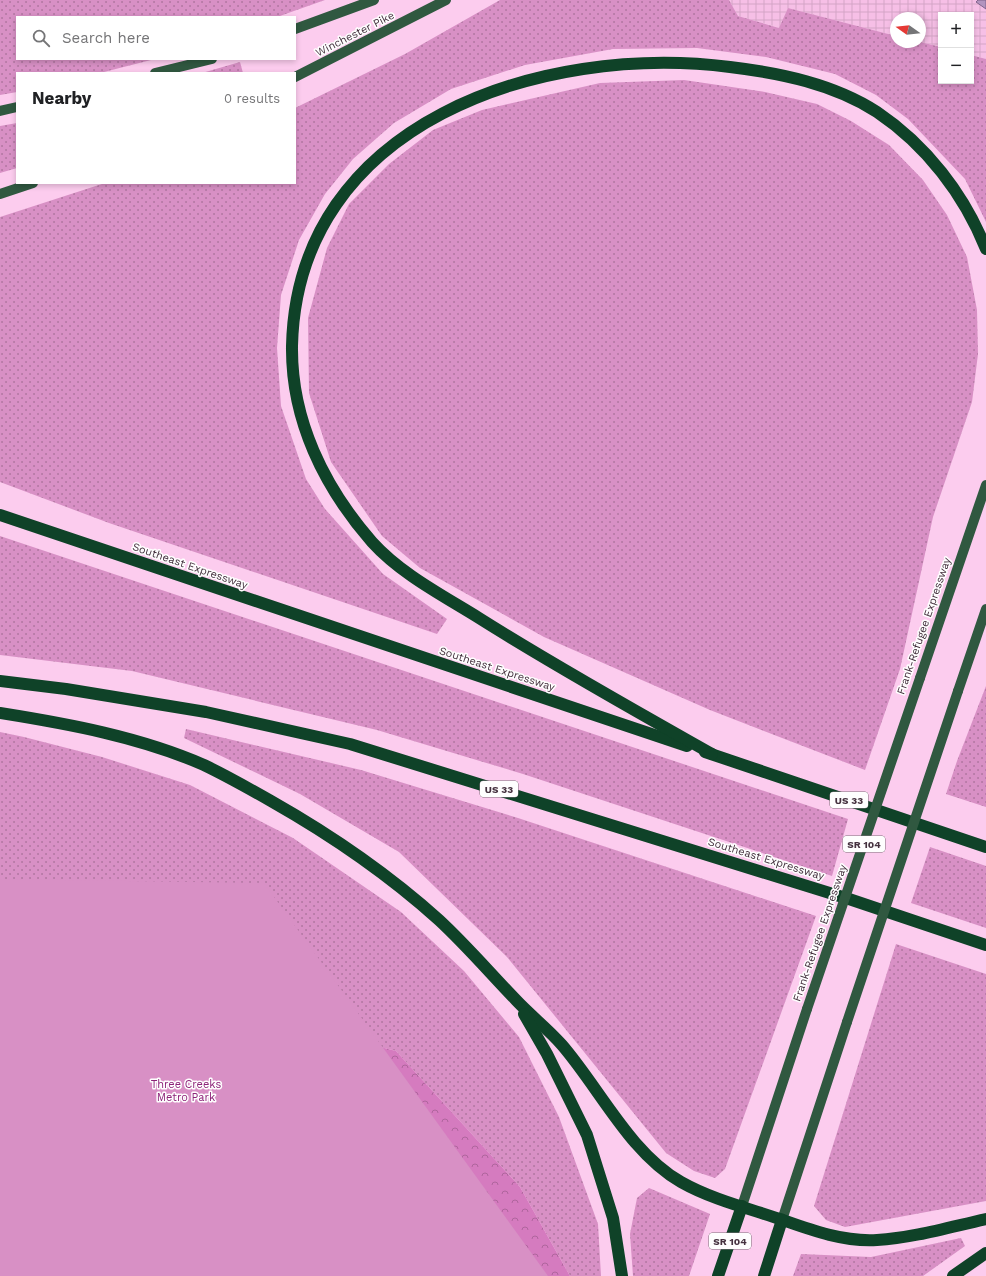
<!DOCTYPE html>
<html lang="en">
<head>
<meta charset="utf-8">
<style>
  body { margin:0; font-family:"Work Sans",sans-serif; background:#f2f2f2; color:#202124 }
  .controls { position:absolute; right:12px; top:12px; display:grid; overflow:hidden; border-radius:0px; box-shadow:0 2px 6px #0003 }
  .controls button { width:36px; height:36px; display:grid; place-items:center; padding:0; border:0; border-bottom:1px solid #e0e0e0; background:#fff; color:#202124; font:20px sans-serif }
  .compass { position:absolute; left:890px; top:12px; width:36px; height:36px; border-radius:50%; background:#fff; box-shadow:0 2px 6px #0003; rotate:285deg }
  .list { margin:0; padding:0; list-style:none }
  h2 { display:flex; justify-content:space-between; align-items:center; height:52px; margin:0; padding:0 16px; font-size:17px }
  h2 small { font-size:13px; font-weight:400; color:#757577 }
  .icon { flex:none; width:22px; height:22px; fill:none; stroke:currentColor; stroke-width:2; stroke-linecap:round; stroke-linejoin:round }
  .map { position:relative; flex:none; width:986px; height:1276px; overflow:hidden }
  .search { position:absolute; background:#fff; box-shadow:0 2px 6px #0003; left:16px; top:16px; width:280px; height:44px; display:flex; align-items:center; gap:10px; box-sizing:border-box; padding:0 14px; border-radius:0px; color:#757577; font-size:15px }
  .panel { position:absolute; background:#fff; box-shadow:0 2px 6px #0003; left:16px; top:72px; width:280px; height:112px; border-radius:0px }
  .map>svg:first-child { display:block }
  .industrial { fill:url(#industrial-grid) }
  .grass { fill:url(#grass-dots) }
  .forest { fill:url(#forest-crowns) }
  .park { fill:#d890c5 }
  .building { fill:#b394bf; stroke:#81638c }
  .lines { fill:none; stroke-linecap:round; stroke-linejoin:round }
  .primary { stroke:#305840; stroke-width:10 }
  .motorway { stroke:#0f4228; stroke-width:12 }
  .primary-bridge { stroke:#305840; stroke-width:10 }
  .labels { text-anchor:middle; dominant-baseline:central; stroke-width:3; stroke-linejoin:round; paint-order:stroke }
  .shield { fill:#fefefe; stroke:#7c6e78; stroke-width:1 }
  .shield-label { font-size:10px; font-weight:bold; fill:#45313f }
  .street-label { font-size:11px; fill:#45313f; stroke:#fefefe }
  .park-label { font-size:11px; fill:#8c2278; stroke:#fefefe }
</style>
</head>
<body>
<div class="map">
<svg width="986" height="1276" viewBox="0 0 986 1276">
  <defs>
    <pattern id="industrial-grid" width="8" height="8" patternUnits="userSpaceOnUse"><rect width="8" height="8" fill="#f6bfe6"/><path d="M0 4h8M4 0v8" fill="none" stroke="#d4a5c6"/></pattern>
    <pattern id="grass-dots" width="8" height="8" patternUnits="userSpaceOnUse"><rect width="8" height="8" fill="#d890c5"/><path d="M2 2h.1M6 6h.1" fill="none" stroke="#b176a1" stroke-width="1.8" stroke-linecap="round"/></pattern>
    <pattern id="forest-crowns" width="20" height="18" patternUnits="userSpaceOnUse"><rect width="20" height="18" fill="#d57bbf"/><path d="M2 6a3 3 0 1 1 6 0M12 15a3 3 0 1 1 6 0" fill="none" stroke="#af659d"/></pattern>
  </defs>
  <rect width="100%" height="100%" fill="#fcccee"/>
  <polygon class="industrial" points="729,0 986,0 986,59 971,55 971,15 941,15 941,47 920,42 920,18 896,18 896,36 788,8 780,28 738,16"/>
  <g class="grass">
    <polygon points="0,0 325,0 277,17 17,17 17,59 155,59 100,73 17,73 17,92 0,95"/>
    <polygon points="500,0 729,0 738,16 779,28 788,8 896,36 896,42 920,42 941,47 941,81 971,81 971,55 986,59 986,222 965,179 908,119 876,95 835,74 766,57 697,48 613,49 525,65 451,89 394,123 353,159 325,194 299,240 281,295 277,348 281,406 306,479 325,509 383,574 447,619 437,634 109,523 0,482 0,217 105,183 295,183 295,108 405,54"/>
    <polygon points="240,62 243,73 202,73"/>
    <polygon points="684,80 765,92 817,104 851,121 889,145 923,180 947,215 967,257 977,310 978,354 972,402 933,517 900,669 865,770 710,710 544,637 420,568 382,536 331,462 309,393 308,318 327,248 349,204 389,164 433,130 482,110 600,83"/>
    <polygon points="17,123 17,168 0,173 0,126"/>
    <polygon points="0,536 848,819 832,876 523,774 377,730 132,671 0,655"/>
    <polygon points="986,686 986,807 946,794 957,761"/>
    <polygon points="186,729 361,770 518,818 816,916 725,1169 715,1178 694,1171 666,1153 507,957 399,852 300,794 184,738"/>
    <polygon points="0,732 24,737 102,757 190,785 293,838 401,912 464,971 519,1037 559,1117 598,1224 601,1276 570,1276 520,1187 396,1051 357,1041 0,895"/>
    <polygon points="930,847 986,866 986,928 911,903"/>
    <polygon points="896,944 986,974 986,1201 845,1227 826,1220 814,1206"/>
    <polygon points="649,1188 710,1214 689,1276 633,1276 630,1234 637,1198"/>
    <polygon points="961,1238 965,1246 923,1276 793,1276 801,1254 871,1257"/>
  </g>
  <polygon class="forest" points="357,1041 396,1051 520,1187 570,1276 440,1276"/>
  <polygon class="park" points="0,879 264,883 548,1276 0,1276"/>
  <polygon class="building" points="978,0 986,0 986,9 976,2"/>
  <g class="lines">
    <g class="primary">
      <polyline points="295,29 374,0"/>
      <polyline points="155,73 212,59"/>
      <polyline points="295,77 446,0"/>
      <polyline points="0,111 17,107"/>
      <polyline points="0,194 33,183"/>
      <polyline points="920,678 986,485"/>
      <polyline points="958,691 986,609"/>
      <polyline points="742,1206 807,1009"/>
      <polyline points="782,1220 847,1022"/>
    </g>
    <g class="motorway">
      <polyline points="0,515 687,746"/>
      <polyline points="0,681 66,689 206,712 350,744 849,899 986,945"/>
      <path d="M0 713C69 724 140 737 204 765 227 776 250 789 271 801 331 835 388 874 439 920 466 945 490 973 516 1000 531 1016 548 1029 562 1045 600 1089 630 1153 681 1182 711 1199 747 1208 780 1219 811 1230 843 1242 877 1240 913 1238 950 1227 986 1219"/>
      <polyline points="705,752 986,847"/>
      <path d="M712 754C634 710 555 666 479 618 442 595 401 574 372 542 324 487 291 420 292 346 297 122 542 43 730 67 780 73 834 84 877 112 926 145 964 194 986 249"/>
      <polyline points="524,1014 547,1054 587,1135 613,1218 622,1276"/>
      <polyline points="718,1276 742,1206"/>
      <polyline points="764,1276 782,1220"/>
      <polyline points="953,1276 986,1253"/>
    </g>
    <g class="primary-bridge">
      <polyline points="807,1009 920,678"/>
      <polyline points="847,1022 958,691"/>
    </g>
  </g>
  <g class="labels">
    <g class="shield">
      <rect x="480" y="781" width="38" height="16" rx="3"/>
      <rect x="830" y="792" width="38" height="16" rx="3"/>
      <rect x="843" y="836" width="42" height="16" rx="3"/>
      <rect x="709" y="1233" width="42" height="16" rx="3"/>
    </g>
    <g class="shield-label">
      <text x="499" y="789">US 33</text>
      <text x="849" y="800">US 33</text>
      <text x="864" y="844">SR 104</text>
      <text x="730" y="1241">SR 104</text>
    </g>
    <g class="street-label">
      <text transform="translate(355 34) rotate(-27)">Winchester Pike</text>
      <text transform="translate(190 566) rotate(19)">Southeast Expressway</text>
      <text transform="translate(924 626) rotate(-71)">Frank-Refugee Expressway</text>
      <text transform="translate(497 669) rotate(18)">Southeast Expressway</text>
      <text transform="translate(766 859) rotate(17)">Southeast Expressway</text>
      <text transform="translate(820 933) rotate(-71)">Frank-Refugee Expressway</text>
    </g>
    <g class="park-label">
      <text x="186" y="1084">Three Creeks<tspan x="186" dy="13">Metro Park</tspan></text>
    </g>
  </g>
</svg>
<div class="controls">
<button>+</button>
<button>−</button>
</div>
<svg class="compass" viewBox="-18 -18 36 36"><path d="M0-13l5 13h-10z" fill="#e53935"/><path d="M0 13l5-13h-10z" fill="#757577"/></svg>
<div class="search"><svg class="icon" aria-label="search" viewBox="0 0 24 24"><circle cx="10" cy="10" r="6"/><path d="M15 15l6 6"/></svg>Search here</div>
<section class="panel">
<h2>Nearby<small>0 results</small></h2>
<ul class="list">
</ul>
</section>
</div>
</body>
</html>
